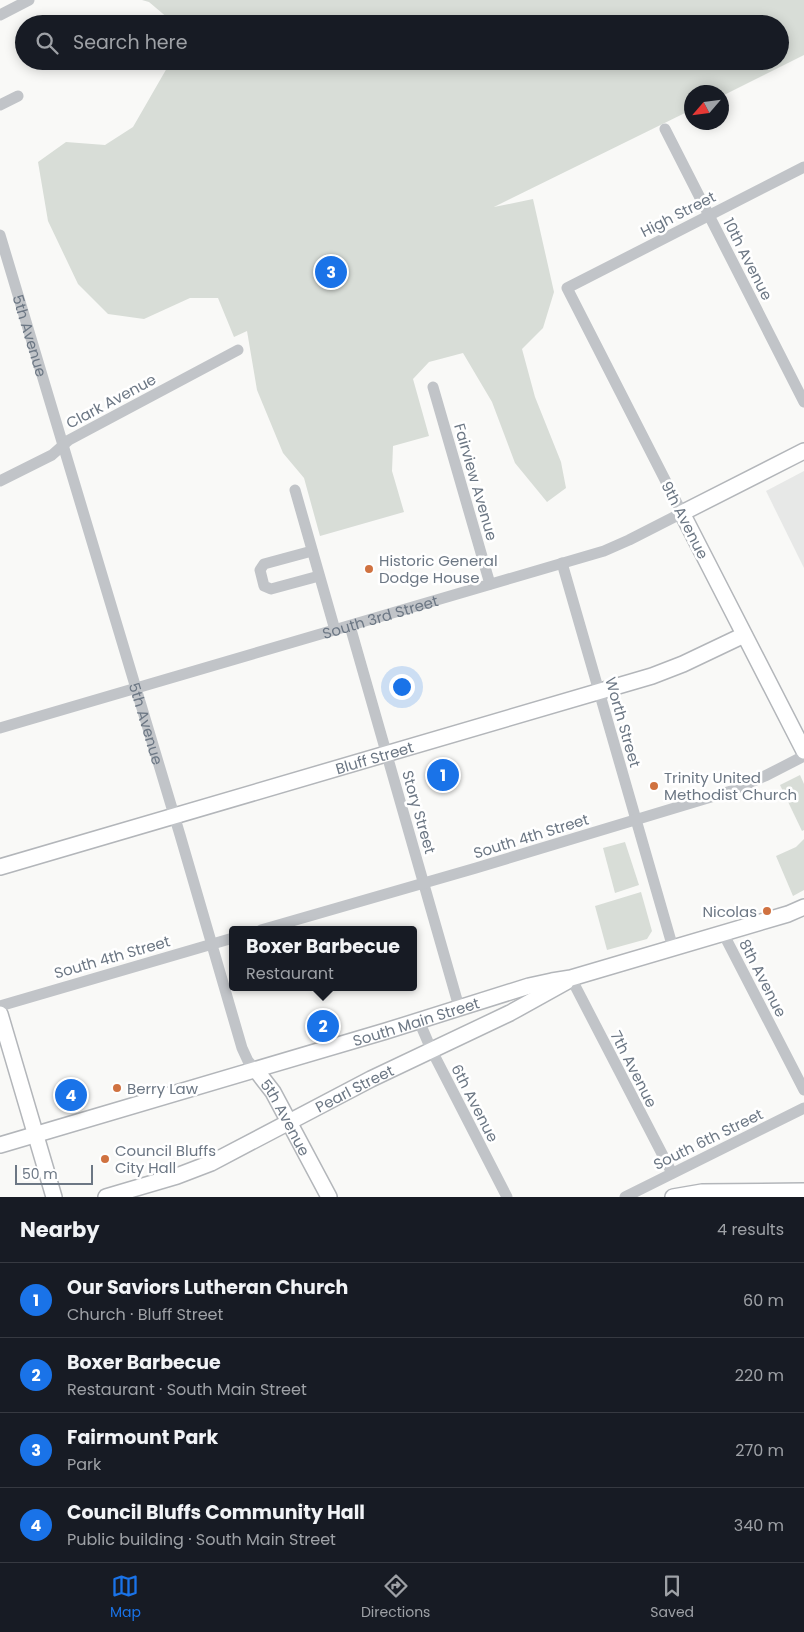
<!DOCTYPE html>
<html lang="en">
<head>
<meta charset="utf-8">
<style>
  body { margin:0; font-family:Poppins,sans-serif; background:#242831; color:#f1f3f6 }
  .compass { position:absolute; left:684px; top:85px; width:45px; height:45px; border-radius:50%; background:#171b24; box-shadow:0 2px 12px #0003; rotate:242deg }
  .scale { position:absolute; left:15px; bottom:12px; width:78px; box-sizing:border-box; padding-left:5px; border:2px solid #6c7784; border-top:0; font-size:14px; line-height:18px; white-space:nowrap; color:#6c7784; -webkit-text-stroke:4px #fff; paint-order:stroke }
  .you { position:absolute; left:401px; top:686px; width:18px; height:18px; margin:-12px; border:4px solid #fff; border-radius:50%; background:#1a73e8; box-shadow:0 0 0 8px #1a73e833 }
  .badge { display:grid; place-items:center; width:32px; height:32px; border-radius:50%; background:#1a73e8; color:#fff; font-size:16px; font-weight:700 }
  .pin { position:absolute; translate:-50% -50%; border:2px solid #fff; box-shadow:0 1px 5px #0006 }
  .popup { position:absolute; left:229px; top:926px; width:188px; height:65px; box-sizing:border-box; display:grid; place-content:center; border-radius:5px; background:#171b24; filter:drop-shadow(0 1px 4px #0005); font-size:16px; white-space:nowrap; color:#9ea1a6 }
  .popup b { font-size:19px; color:#f1f3f6 }
  .popup::after { content:''; position:absolute; left:50%; top:100%; margin-left:-10px; border:10px solid transparent; border-top-color:#171b24 }
  .list { margin:0; padding:0; list-style:none }
  h2 { display:flex; justify-content:space-between; align-items:center; height:65px; margin:0; padding:0 20px; font-size:21px }
  h2 small { font-size:16px; font-weight:400; color:#9ea1a6 }
  .list li { display:grid; grid-template-columns:32px 1fr auto; gap:15px; align-items:center; box-sizing:border-box; height:75px; padding:0 20px; border-top:1px solid #363941 }
  .list b { display:block; font-size:19px; white-space:nowrap }
  .list p { margin:0; font-size:16px; white-space:nowrap; color:#9ea1a6 }
  .list em { font-size:16px; font-style:normal; color:#9ea1a6 }
  .icon { flex:none; width:28px; height:28px; fill:none; stroke:currentColor; stroke-width:2; stroke-linecap:round; stroke-linejoin:round }
  .map { position:relative; flex:none; width:804px; height:1197px; overflow:hidden }
  .search { position:absolute; background:#171b24; box-shadow:0 2px 12px #0003; left:15px; right:15px; top:15px; height:55px; display:flex; align-items:center; gap:12px; box-sizing:border-box; padding:0 18px; border-radius:28px; color:#9ea1a6; font-size:19px }
  .sheet { height:365px; background:#171b24 }
  nav { display:flex; justify-content:space-around; align-items:center; box-sizing:border-box; height:70px; border-top:1px solid #363941; background:#171b24; font-size:14px; color:#9ea1a6 }
  nav a { display:grid; justify-items:center; gap:2px }
  nav .on { color:#1a73e8 }
  .map>svg:first-child { display:block }
  .built { fill:#e7e8e7 }
  .green { fill:#d8ddd7 }
  .lines { fill:none; stroke-linecap:round; stroke-linejoin:round }
  .major-casing { stroke:#b3b6ba; stroke-width:18 }
  .minor { stroke:#c1c4c8; stroke-width:11 }
  .major { stroke:#fff; stroke-width:15 }
  .poi-dot { fill:#d07240; stroke:#fff; stroke-width:2 }
  .labels { text-anchor:middle; dominant-baseline:central; stroke-width:5; stroke-linejoin:round; paint-order:stroke }
  .street-label { font-size:15px; fill:#6c7784; stroke:#fff }
  .poi-label { font-size:15px; fill:#6c7784; stroke:#fff; text-anchor:start }
</style>
</head>
<body>
<div class="map">
<svg width="804" height="1197" viewBox="0 0 804 1197">
  <rect width="100%" height="100%" fill="#f9f9f7"/>
  <polygon class="built" points="804,471 804,568 766,491"/>
  <g class="green">
    <polygon points="142,0 804,0 804,55 722,96 722,92 692,92 691,110 494,207 533,199 554,292 543,328 522,349 535,397 561,462 566,488 547,502 515,463 492,402 463,353 429,362 413,379 429,436 393,446 392,471 404,512 320,536 304,478 283,453 257,390 247,331 234,337 218,298 190,298 144,319 108,314 78,284 48,221 38,162 66,142 105,145 133,127 171,61 780,61 780,24 175,24 149,2"/>
    <polygon points="800,775 804,784 804,830 802,831 780,785"/>
    <polygon points="804,839 804,890 793,896 776,856 796,847"/>
    <polygon points="625,842 639,885 615,893 603,848"/>
    <polygon points="641,892 652,931 647,939 607,950 595,906"/>
  </g>
  <g class="lines">
    <g class="major-casing">
      <g id="major">
        <polyline points="804,451 682,513 804,751"/>
        <path id="s3" d="M0 867 652 676 683 664 744 635"/>
        <polyline points="0,1014 54,1197"/>
        <path id="s4" d="M256 1070 273 1092 329 1197"/>
        <path id="s5" d="M0 1145 386 1031 529 986 552 981 571 978 788 914 804 907"/>
        <path id="s6" d="M106 1197 177 1176 211 1163 371 1079 510 1013 566 982"/>
        <polyline points="673,1197 702,1192 804,1191"/>
      </g>
    </g>
    <g class="minor">
      <polyline points="0,15 29,0"/>
      <polyline points="0,105 18,96"/>
      <polyline points="665,129 804,402"/>
      <path id="s1" d="M0 235 180 835 242 1048 248 1061 256 1070"/>
      <polyline points="433,387 490,584"/>
      <polyline points="0,481 52,455 69,440 238,350"/>
      <polyline points="295,490 335,630"/>
      <polyline points="312,551 264,564 260,570 264,586 271,589 319,576"/>
      <polyline points="562,563 673,948"/>
      <polyline points="350,626 459,1007"/>
      <path id="s2" d="M0 728 604 551 629 540 682 513 567 288 804 167"/>
      <polyline points="261,930 476,868 731,791 765,776 804,756"/>
      <polyline points="723,933 804,1090"/>
      <polyline points="571,978 672,1173"/>
      <polyline points="0,1006 233,938"/>
      <polyline points="419,1021 431,1049 507,1197"/>
      <polyline points="625,1197 804,1108"/>
    </g>
    <use href="#major" class="major"/>
  </g>
  <g class="poi-dot">
    <circle cx="369" cy="569" r="5"/>
    <circle cx="654" cy="786" r="5"/>
    <circle cx="767" cy="911" r="5"/>
    <circle cx="117" cy="1088" r="5"/>
    <circle cx="105" cy="1159" r="5"/>
  </g>
  <g class="labels">
    <g class="street-label">
      <text transform="translate(678 214) rotate(-27)">High Street</text>
      <text transform="translate(748 259) rotate(63)">10th Avenue</text>
      <text stroke="none"><textPath href="#s1" startOffset="105">5th Avenue</textPath></text>
      <text transform="translate(111 401) rotate(-28)">Clark Avenue</text>
      <text transform="translate(476 482) rotate(74)">Fairview Avenue</text>
      <text transform="translate(685 520) rotate(63)">9th Avenue</text>
      <text stroke="none"><textPath href="#s2" startOffset="396">South 3rd Street</textPath></text>
      <text transform="translate(623 722) rotate(74)">Worth Street</text>
      <text stroke="none"><textPath href="#s1" startOffset="510">5th Avenue</textPath></text>
      <text stroke="none"><textPath href="#s3" startOffset="390">Bluff Street</textPath></text>
      <text transform="translate(419 812) rotate(74)">Story Street</text>
      <text transform="translate(531 836) rotate(-17)">South 4th Street</text>
      <text transform="translate(112 957) rotate(-16)">South 4th Street</text>
      <text transform="translate(763 978) rotate(63)">8th Avenue</text>
      <text stroke="none"><textPath href="#s5" startOffset="434">South Main Street</textPath></text>
      <text transform="translate(634 1069) rotate(63)">7th Avenue</text>
      <text stroke="none"><textPath href="#s6" startOffset="272">Pearl Street</textPath></text>
      <text transform="translate(475 1103) rotate(63)">6th Avenue</text>
      <text stroke="none"><textPath href="#s4" startOffset="56">5th Avenue</textPath></text>
      <text transform="translate(708 1139) rotate(-26)">South 6th Street</text>
    </g>
    <g class="poi-label">
      <text x="379" y="560">Historic General<tspan x="379" dy="17">Dodge House</tspan></text>
      <text x="664" y="777">Trinity United<tspan x="664" dy="17">Methodist Church</tspan></text>
      <text x="757" y="911" text-anchor="end">Nicolas</text>
      <text x="127" y="1088">Berry Law</text>
      <text x="115" y="1150">Council Bluffs<tspan x="115" dy="17">City Hall</tspan></text>
    </g>
  </g>
</svg>
<svg class="compass" viewBox="-18 -18 36 36"><path d="M0-13l5 13h-10z" fill="#e53935"/><path d="M0 13l5-13h-10z" fill="#9ea1a6"/></svg>
<div class="scale">50 m</div>
<div class="you"></div>
<div class="pin badge" style="left:443px;top:775px">1</div>
<div class="pin badge" style="left:323px;top:1026px">2</div>
<div class="popup"><b>Boxer Barbecue</b>Restaurant</div>
<div class="pin badge" style="left:331px;top:272px">3</div>
<div class="pin badge" style="left:71px;top:1095px">4</div>
<div class="search"><svg class="icon" aria-label="search" viewBox="0 0 24 24"><circle cx="10" cy="10" r="6"/><path d="M15 15l6 6"/></svg>Search here</div>
</div>
<section class="sheet">
<h2>Nearby<small>4 results</small></h2>
<ul class="list">
<li><span class="badge">1</span><div><b>Our Saviors Lutheran Church</b><p>Church · Bluff Street</p></div><em>60 m</em></li>
<li><span class="badge">2</span><div><b>Boxer Barbecue</b><p>Restaurant · South Main Street</p></div><em>220 m</em></li>
<li><span class="badge">3</span><div><b>Fairmount Park</b><p>Park</p></div><em>270 m</em></li>
<li><span class="badge">4</span><div><b>Council Bluffs Community Hall</b><p>Public building · South Main Street</p></div><em>340 m</em></li>
</ul>
</section>
<nav>
<a class="on"><svg class="icon" aria-label="map" viewBox="0 0 24 24"><path d="M3 6l6-2 6 2 6-2v14l-6 2-6-2-6 2zM9 4v14M15 6v14"/></svg>Map</a>
<a><svg class="icon" aria-label="directions" viewBox="0 0 24 24"><path d="M12 3l9 9-9 9-9-9zM9 14v-3h6M13 9l2 2-2 2"/></svg>Directions</a>
<a><svg class="icon" aria-label="saved" viewBox="0 0 24 24"><path d="M7 4h10v16l-5-4-5 4z"/></svg>Saved</a>
</nav>
</body>
</html>
